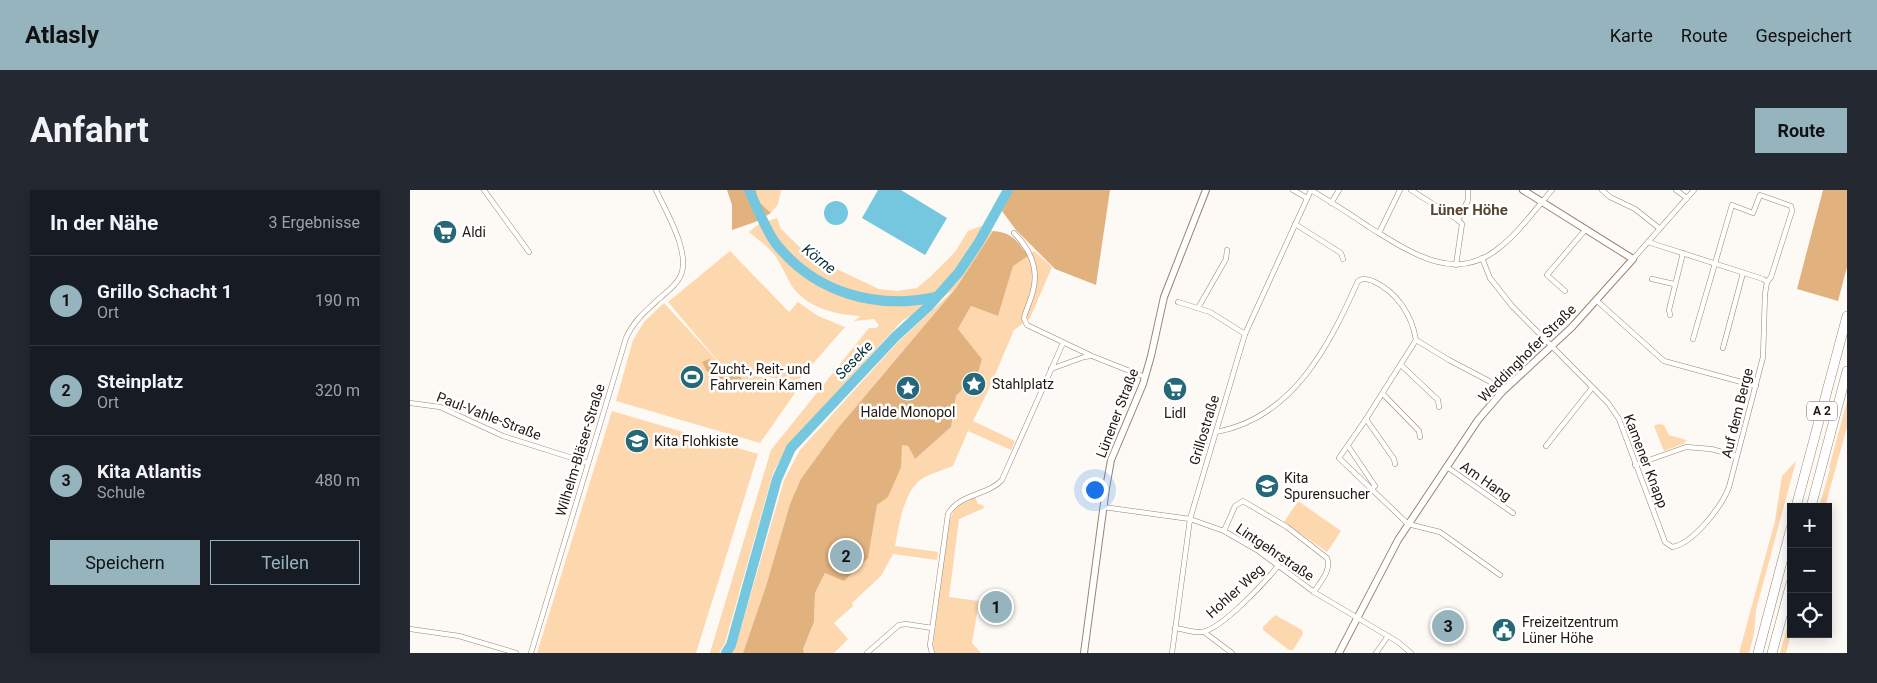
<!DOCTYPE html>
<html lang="de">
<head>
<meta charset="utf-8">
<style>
  body { margin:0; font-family:Roboto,sans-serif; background:#242831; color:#f1f3f6 }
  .controls { position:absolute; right:15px; bottom:15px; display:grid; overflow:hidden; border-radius:0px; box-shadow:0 2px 12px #0003 }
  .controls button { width:45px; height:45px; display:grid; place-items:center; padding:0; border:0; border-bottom:1px solid #363941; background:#171b24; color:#f1f3f6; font:25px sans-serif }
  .you { position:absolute; left:684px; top:299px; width:18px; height:18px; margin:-12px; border:4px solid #fff; border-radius:50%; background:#1a73e8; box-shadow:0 0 0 8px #1a73e833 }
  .badge { display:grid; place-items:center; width:32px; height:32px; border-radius:50%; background:#95b4be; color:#111; font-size:16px; font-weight:700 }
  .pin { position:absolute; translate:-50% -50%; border:2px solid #fff; box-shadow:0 1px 5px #0006 }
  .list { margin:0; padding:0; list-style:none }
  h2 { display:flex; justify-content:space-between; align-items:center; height:65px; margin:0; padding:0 20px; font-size:21px }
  h2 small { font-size:16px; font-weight:400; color:#9ea1a6 }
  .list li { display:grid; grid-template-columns:32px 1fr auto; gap:15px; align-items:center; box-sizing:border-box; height:90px; padding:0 20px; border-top:1px solid #363941 }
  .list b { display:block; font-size:19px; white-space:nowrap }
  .list p { margin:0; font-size:16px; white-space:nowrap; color:#9ea1a6 }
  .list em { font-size:16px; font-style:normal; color:#9ea1a6 }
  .actions { display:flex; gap:10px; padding:15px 20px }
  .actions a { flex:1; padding:11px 0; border:1px solid #95b4be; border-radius:0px; text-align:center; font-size:18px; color:#95b4be }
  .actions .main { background:#95b4be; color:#111 }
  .icon { flex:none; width:28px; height:28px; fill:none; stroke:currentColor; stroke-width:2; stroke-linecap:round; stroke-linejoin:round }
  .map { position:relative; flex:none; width:1437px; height:463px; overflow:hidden; border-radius:0px }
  header { display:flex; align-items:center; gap:30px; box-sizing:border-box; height:70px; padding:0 25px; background:#95b4be; color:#111 }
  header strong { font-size:24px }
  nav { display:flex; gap:28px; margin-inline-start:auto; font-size:18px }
  .intro { display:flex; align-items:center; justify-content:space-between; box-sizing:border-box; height:120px; padding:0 30px }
  h1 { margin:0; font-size:35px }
  .button { padding:12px 22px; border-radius:0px; background:#95b4be; color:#111; font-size:18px; font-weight:700 }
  main { display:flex; gap:30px; padding:0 30px }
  aside { flex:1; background:#171b24; border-radius:0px; box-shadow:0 2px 12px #0003 }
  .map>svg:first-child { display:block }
  .green { fill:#fdd7ad }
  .forest { fill:#e1b27e }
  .water { fill:#74c7de }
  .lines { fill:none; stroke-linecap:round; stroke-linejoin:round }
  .river { stroke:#74c7de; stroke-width:10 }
  .street-casing { stroke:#99856f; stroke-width:5.5 }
  .secondary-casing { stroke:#99856f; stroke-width:8 }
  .highway-casing { stroke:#99856f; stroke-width:10 }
  .street { stroke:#fff; stroke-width:4.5 }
  .secondary { stroke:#fff; stroke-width:6 }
  .highway { stroke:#fff; stroke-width:9 }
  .labels { text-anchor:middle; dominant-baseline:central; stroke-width:5; stroke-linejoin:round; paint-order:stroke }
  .shield { fill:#fff; stroke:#645e58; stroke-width:1 }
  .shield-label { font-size:12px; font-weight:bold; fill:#211910 }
  .poi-label { font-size:14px; fill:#211910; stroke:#fff; text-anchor:start }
  .street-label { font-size:14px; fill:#211910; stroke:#fff }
  .neighbourhood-label { font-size:15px; font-weight:bold; fill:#574531; stroke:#fff }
  .water-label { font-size:15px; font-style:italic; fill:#06303a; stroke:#fff }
</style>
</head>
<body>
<header>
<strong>Atlasly</strong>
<nav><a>Karte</a><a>Route</a><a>Gespeichert</a></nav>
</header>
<div class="intro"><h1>Anfahrt</h1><a class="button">Route</a></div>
<main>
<aside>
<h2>In der Nähe<small>3 Ergebnisse</small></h2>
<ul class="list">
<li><span class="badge">1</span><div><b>Grillo Schacht 1</b><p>Ort</p></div><em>190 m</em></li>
<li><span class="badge">2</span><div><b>Steinplatz</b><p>Ort</p></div><em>320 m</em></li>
<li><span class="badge">3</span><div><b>Kita Atlantis</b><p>Schule</p></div><em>480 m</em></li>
</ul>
<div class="actions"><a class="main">Speichern</a><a>Teilen</a></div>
</aside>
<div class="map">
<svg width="1437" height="463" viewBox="0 0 1437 463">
  <rect width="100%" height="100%" fill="#fdf9f4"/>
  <g class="green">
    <polygon points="346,0 371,0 368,14 361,23 349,12"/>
    <path d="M367 28 371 39 399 66 469 99 487 101 507 98 520 87 545 62 558 41 571 36 583 41 546 98 428 238 380 314 356 396 333 463H321L326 455 374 290 390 260 487 153 544 100 492 131 378 255 363 283 315 453 309 463H300L361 260 459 138H466L469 135 464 129 444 131 451 126C428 125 400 119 384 99 376 88 372 74 363 63 356 55 347 49 339 42L349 34Z"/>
    <polygon points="320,61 379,122 388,112 408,126 435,137 386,193 313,177 258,112"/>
    <path d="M624 61 642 77 620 128 604 140 579 199 563 231 605 251 601 260 558 241 543 276C533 280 522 283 513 288 493 301 489 336 485 356L528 362 527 370 483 364 471 386 442 413 443 416 424 433 438 449 424 463H394L393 459 404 432 405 403 415 383 458 368 467 314 478 307 492 255 498 256 505 269 541 237 546 206 568 183 572 169 548 139 561 116 588 126 603 75Z"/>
    <polygon points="254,113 313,177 389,197 350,253 206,211 223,150 234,132"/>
    <polygon points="1437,211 1437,237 1415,317 1409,317 1420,279 1419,278"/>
    <polygon points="202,221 348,264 286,463 127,463"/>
    <polygon points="1248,234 1254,235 1259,245 1276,250 1275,253 1254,261 1244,236"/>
    <polygon points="1386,271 1346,420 1344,444 1339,463 1329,463 1365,331 1372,286"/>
    <polygon points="565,307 568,314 573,315 574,318 549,329 539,407 569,411 562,453 571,463 525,463 523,454 539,331 546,317"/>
    <polygon points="888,311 931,341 917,362 874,332"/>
    <polygon points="1381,423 1381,444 1376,463 1370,463"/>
    <polygon points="865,425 892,440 893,444 883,460 879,460 853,440 853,437"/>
  </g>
  <g class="forest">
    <polygon points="317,0 346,0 349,12 361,23 345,32 322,40 322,15"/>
    <polygon points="603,0 700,0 686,95 645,79 606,40 592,21"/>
    <polygon points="1413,0 1437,0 1437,77 1428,111 1387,99"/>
    <path d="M583 41C602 42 607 51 618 66L603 76 588 126 561 116 548 139 572 169 568 183 546 206 541 237 505 269 498 256 492 255 491 277 478 307 467 315 458 368 434 391 415 383 405 403 404 432 393 459 394 463H333L356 396 380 314 391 289 428 238 546 98Z"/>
    <polygon points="299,169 310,177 331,187 331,193 311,189 299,185 292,172"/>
  </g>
  <g class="water">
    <polygon points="468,0 491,0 537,28 515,65 452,28"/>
    <circle cx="426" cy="23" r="12"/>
  </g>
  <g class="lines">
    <g class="river">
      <path d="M339 0C346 15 357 43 367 55 406 103 466 120 526 107"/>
      <polyline points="316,463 321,455 367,289 381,258 485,147 519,116 549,82 569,52 598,0"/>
    </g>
    <g class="street-casing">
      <g id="street">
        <polyline points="74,0 119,62"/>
        <polyline points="883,0 897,8"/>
        <path d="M901 0C921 12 940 24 959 37 997 60 1042 93 1085 61 1107 45 1124 21 1142 0"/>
        <polyline points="1001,0 1048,30"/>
        <polyline points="1192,0 1200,7 1225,19 1249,38"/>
        <polyline points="1266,0 1277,8"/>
        <polyline points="921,13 929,0"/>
        <polyline points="885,34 931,63 933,69"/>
        <path d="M604 43C620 59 629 78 623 101 621 110 616 119 614 128L617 135 682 166 735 187"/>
        <polyline points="969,43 990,0"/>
        <polyline points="1238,52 1353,89 1357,92"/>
        <path d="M1072 68 1080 88 1102 116 1198 213 1209 229 1255 352 1262 357C1283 354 1312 316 1319 297L1353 167 1355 104 1357 92 1361 87 1382 21 1381 16 1350 5 1343 23 1322 15 1283 149"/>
        <polyline points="1223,69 1284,0"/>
        <polyline points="1046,75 1052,34 1048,30 1058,10 1058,0"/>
        <polyline points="1242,89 1264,94"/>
        <polyline points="1155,101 1137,85 1176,39"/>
        <polyline points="1186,110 1254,171 1346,196"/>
        <polyline points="768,112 800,122 835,144"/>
        <polyline points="788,118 816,69 817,60"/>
        <polyline points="1260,125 1259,120 1273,63"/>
        <polyline points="1006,150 956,229 929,268 998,334 1030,342 1090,385"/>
        <polyline points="1313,158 1333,83"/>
        <polyline points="991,175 1028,210 1029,217"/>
        <polyline points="641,179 674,167 681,166"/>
        <polyline points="973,204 1009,241 1010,247"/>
        <polyline points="0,213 30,217 93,246 178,273"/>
        <polyline points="956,229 984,269 985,274"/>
        <path d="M806 242C883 228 919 156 948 91 953 88 957 89 963 91 987 102 1002 125 1006 150L1039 170 1079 191 1092 202"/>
        <polyline points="938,256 965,296 962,299"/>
        <polyline points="1136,256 1182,198"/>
        <polyline points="1225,275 1276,257 1301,259 1327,266"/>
        <polyline points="1037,277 1103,323"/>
        <polyline points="693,317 780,329 814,341 847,360 904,402 988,452 1001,463"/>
        <path d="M814 341 825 316 833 311 877 337 917 368C922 380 910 392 904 402"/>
        <path d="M765 438C774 439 783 443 792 442 812 439 855 392 868 376"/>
        <polyline points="0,439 49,446 106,463"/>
        <polyline points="794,442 822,463"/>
        <path d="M121 463 216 148C224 130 237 120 251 107 258 101 266 95 270 87 282 64 256 22 246 0"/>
        <polyline points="457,463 489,435 496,434 522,438"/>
        <path d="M522 463 520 455 538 324C550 303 577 306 592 290L653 153"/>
        <polyline points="762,463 780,329 835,144 901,0"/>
        <polyline points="966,463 978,446"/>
      </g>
    </g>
    <g class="secondary-casing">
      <g id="secondary">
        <polyline points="674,463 696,298 701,270 733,194 741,166 754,107 796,0"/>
        <polyline points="929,463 988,350 1068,230 1092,202 1162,137 1223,69 1113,0"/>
      </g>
    </g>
    <g class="highway-casing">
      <g id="highway">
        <polyline points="1386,317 1437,126"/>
        <polyline points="1401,317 1437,181"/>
        <polyline points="1348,463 1381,338"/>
        <polyline points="1362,463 1381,393"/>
      </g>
    </g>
    <use href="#street" class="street"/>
    <use href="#secondary" class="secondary"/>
    <use href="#highway" class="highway"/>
  </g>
  <defs>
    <g id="supermarket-disc" transform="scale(1.25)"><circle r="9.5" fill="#246879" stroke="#fff"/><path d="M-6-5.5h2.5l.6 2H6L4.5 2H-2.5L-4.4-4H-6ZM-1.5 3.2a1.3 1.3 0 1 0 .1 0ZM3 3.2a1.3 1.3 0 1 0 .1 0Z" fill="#fff"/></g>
    <g id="stadium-disc" transform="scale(1.25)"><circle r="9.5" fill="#246879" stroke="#fff"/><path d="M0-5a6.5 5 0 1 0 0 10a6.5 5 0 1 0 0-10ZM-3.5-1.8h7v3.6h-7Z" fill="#fff"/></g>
    <g id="sight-disc" transform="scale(1.25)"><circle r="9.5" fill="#246879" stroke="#fff"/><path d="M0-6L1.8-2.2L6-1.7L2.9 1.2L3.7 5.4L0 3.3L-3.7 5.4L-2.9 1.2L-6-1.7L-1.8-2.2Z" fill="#fff"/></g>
    <g id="school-disc" transform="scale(1.25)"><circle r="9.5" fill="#246879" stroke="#fff"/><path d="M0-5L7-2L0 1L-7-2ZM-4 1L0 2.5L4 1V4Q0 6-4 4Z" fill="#fff"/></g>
    <g id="civic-disc" transform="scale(1.25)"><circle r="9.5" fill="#246879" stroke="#fff"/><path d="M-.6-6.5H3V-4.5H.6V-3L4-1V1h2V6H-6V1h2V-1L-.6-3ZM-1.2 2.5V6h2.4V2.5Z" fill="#fff"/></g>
  </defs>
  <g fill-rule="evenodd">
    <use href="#supermarket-disc" x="35" y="42"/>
    <use href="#stadium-disc" x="282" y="187"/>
    <use href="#sight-disc" x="564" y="194"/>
    <use href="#sight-disc" x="498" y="198"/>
    <use href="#supermarket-disc" x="765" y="199"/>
    <use href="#school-disc" x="227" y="251"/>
    <use href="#school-disc" x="857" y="296"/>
    <use href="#civic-disc" x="1094" y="440"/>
  </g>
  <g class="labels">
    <rect class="shield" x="1397" y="211.5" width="30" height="19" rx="4"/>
    <g class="shield-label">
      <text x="1412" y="221">A 2</text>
    </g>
    <g class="poi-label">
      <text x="52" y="42">Aldi</text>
      <text x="300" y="179">Zucht-, Reit- und<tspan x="300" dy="16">Fahrverein Kamen</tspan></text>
      <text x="582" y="194">Stahlplatz</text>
      <text x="498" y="222" text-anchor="middle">Halde Monopol</text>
      <text x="765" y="223" text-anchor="middle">Lidl</text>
      <text x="244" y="251">Kita Flohkiste</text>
      <text x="874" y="288">Kita<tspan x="874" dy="16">Spurensucher</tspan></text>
      <text x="1112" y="432">Freizeitzentrum<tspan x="1112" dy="16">Lüner Höhe</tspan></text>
    </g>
    <g class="street-label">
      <text transform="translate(1117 163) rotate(-45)">Weddinghofer Straße</text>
      <text transform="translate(707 223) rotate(-69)">Lünener Straße</text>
      <text transform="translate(1327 223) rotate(-76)">Auf dem Berge</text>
      <text transform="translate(79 226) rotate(21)">Paul-Vahle-Straße</text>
      <text transform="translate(794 240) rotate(-73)">Grillostraße</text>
      <text transform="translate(170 260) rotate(-73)">Wilhelm-Bläser-Straße</text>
      <text transform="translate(1236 271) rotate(69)">Kamener Knapp</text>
      <text transform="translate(1076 291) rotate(35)">Am Hang</text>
      <text transform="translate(865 362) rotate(34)">Lintgehrstraße</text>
      <text transform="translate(825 401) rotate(-42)">Hohler Weg</text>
    </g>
    <g class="neighbourhood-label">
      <text x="1059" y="20">Lüner Höhe</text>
    </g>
    <g class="water-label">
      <text transform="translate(409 69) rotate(38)">Körne</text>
      <text transform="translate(444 170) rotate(-46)">Seseke</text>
    </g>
  </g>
</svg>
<div class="controls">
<button>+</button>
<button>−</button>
<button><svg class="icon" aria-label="locate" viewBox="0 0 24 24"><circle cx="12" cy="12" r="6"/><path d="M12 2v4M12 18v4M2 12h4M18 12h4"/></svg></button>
</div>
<div class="you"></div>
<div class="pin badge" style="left:586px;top:417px">1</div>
<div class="pin badge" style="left:436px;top:366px">2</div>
<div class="pin badge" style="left:1038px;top:436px">3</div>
</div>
</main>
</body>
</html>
